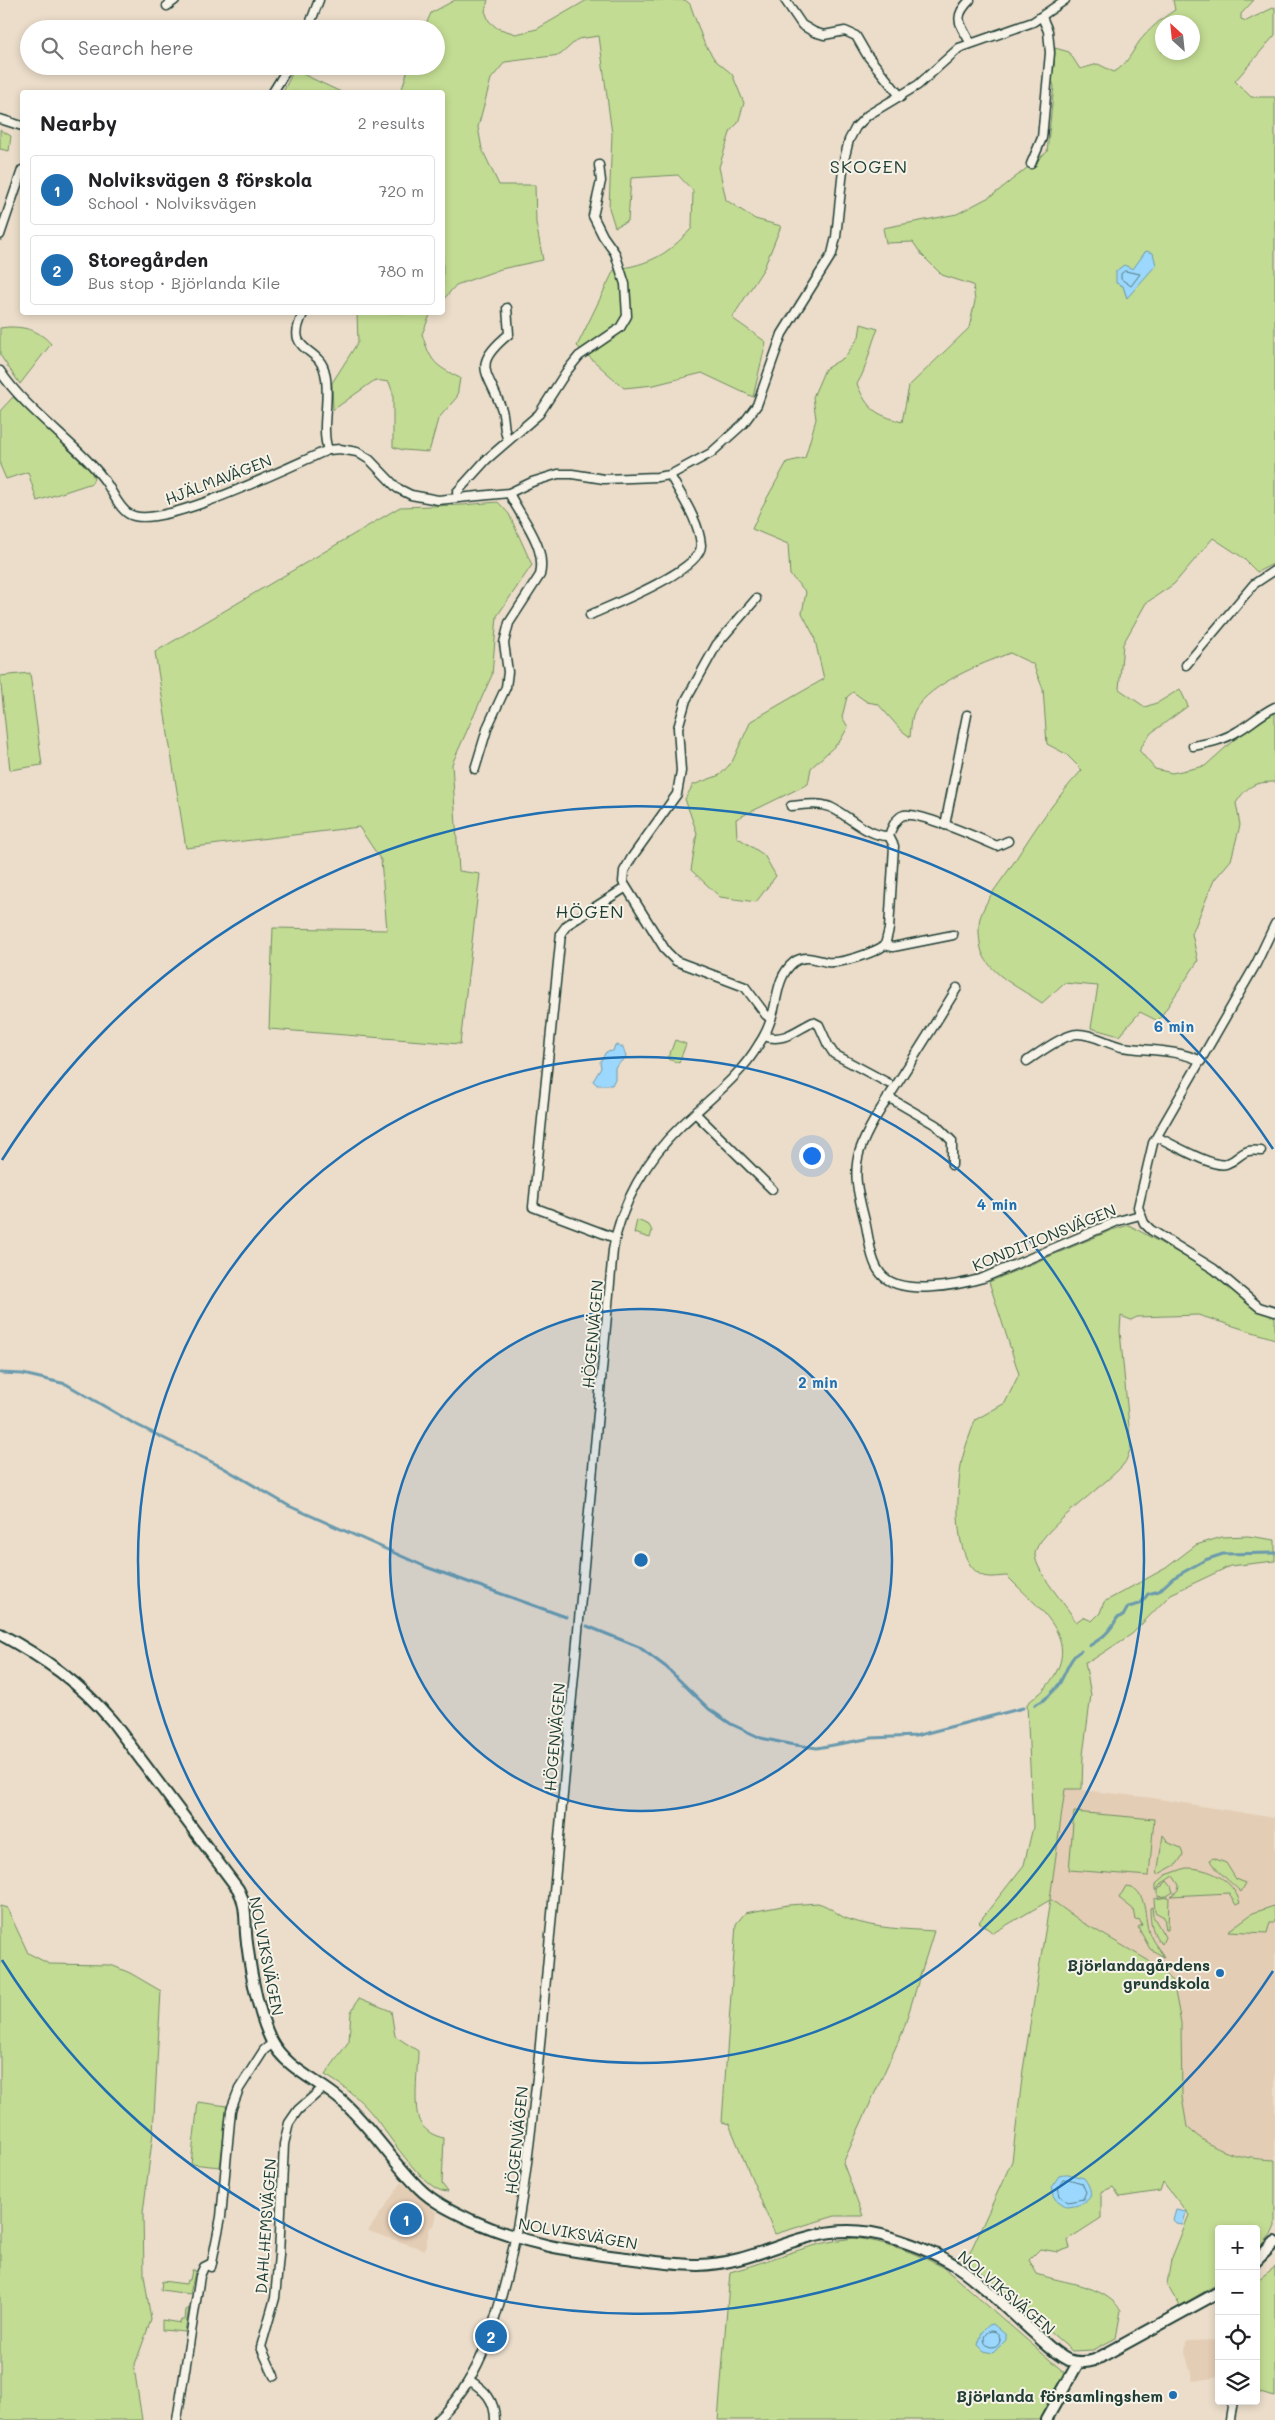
<!DOCTYPE html>
<html lang="en">
<head>
<meta charset="utf-8">
<style>
  body { margin:0; font-family:Mali,sans-serif; background:#f2f2f2; color:#202124 }
  .controls { position:absolute; right:15px; bottom:15px; display:grid; overflow:hidden; border-radius:5px; box-shadow:0 2px 8px #0003 }
  .controls button { width:45px; height:45px; display:grid; place-items:center; padding:0; border:0; border-bottom:1px solid #e0e0e0; background:#fff; color:#202124; font:25px sans-serif }
  .compass { position:absolute; left:1155px; top:15px; width:45px; height:45px; border-radius:50%; background:#fff; box-shadow:0 2px 8px #0003; rotate:333deg }
  .you { position:absolute; left:811px; top:1155px; width:18px; height:18px; margin:-12px; border:4px solid #fff; border-radius:50%; background:#1a73e8; box-shadow:0 0 0 8px #1a73e833 }
  .badge { display:grid; place-items:center; width:32px; height:32px; border-radius:50%; background:#1f6fb2; color:#fff; font-size:16px; font-weight:700 }
  .pin { position:absolute; translate:-50% -50%; border:2px solid #fff; box-shadow:0 1px 5px #0006 }
  .list { margin:0; padding:0; list-style:none }
  h2 { display:flex; justify-content:space-between; align-items:center; height:65px; margin:0; padding:0 20px; font-size:21px }
  h2 small { font-size:16px; font-weight:400; color:#757577 }
  .list li { display:grid; grid-template-columns:32px 1fr auto; gap:15px; align-items:center; box-sizing:border-box; height:70px; margin:0 10px 10px; padding:0 10px; border:1px solid #e0e0e0; border-radius:5px }
  .list b { display:block; font-size:19px; white-space:nowrap }
  .list p { margin:0; font-size:16px; white-space:nowrap; color:#757577 }
  .list em { font-size:16px; font-style:normal; color:#757577 }
  .icon { flex:none; width:28px; height:28px; fill:none; stroke:currentColor; stroke-width:2; stroke-linecap:round; stroke-linejoin:round }
  .map { position:relative; flex:none; width:1275px; height:2420px; overflow:hidden }
  .search { position:absolute; background:#fff; box-shadow:0 2px 8px #0003; left:20px; top:20px; width:425px; height:55px; display:flex; align-items:center; gap:12px; box-sizing:border-box; padding:0 18px; border-radius:28px; color:#757577; font-size:19px }
  .panel { position:absolute; background:#fff; box-shadow:0 2px 8px #0003; left:20px; top:90px; width:425px; height:225px; border-radius:5px }
  .map>svg:first-child { display:block }
  .built { fill:#e4cdb5 }
  .green { fill:#c3dc93; stroke:#718c64; fill-rule:evenodd }
  .water { fill:#9cd8fd; stroke:#6a9aad }
  .lines { fill:none; stroke-linecap:round; stroke-linejoin:round }
  .shore { stroke:#517b84; stroke-width:1 }
  .stream { stroke:#6a9aad; stroke-width:3 }
  .minor-casing { stroke:#1f3d34; stroke-width:11 }
  .tertiary-casing { stroke:#1f3d34; stroke-width:14 }
  .minor { stroke:#f7f3e8; stroke-width:8 }
  .tertiary { stroke:#f7f3e8; stroke-width:10 }
  .ring { fill:none; stroke:#1f6fb2; stroke-width:2.5 }
  .poi-dot { fill:#1f6fb2; stroke:#f7f3e8; stroke-width:2 }
  .labels { text-anchor:middle; dominant-baseline:central; stroke-width:4; stroke-linejoin:round; paint-order:stroke }
  .street-label { font-size:16px; fill:#1f3d34; stroke:#f7f3e8 }
  .poi-label { font-size:16px; font-weight:bold; fill:#1f3d34; stroke:#f7f3e8; text-anchor:end }
  .neighbourhood-label { font-size:18px; letter-spacing:1px; fill:#1f3d34; stroke:#f7f3e8 }
  .centre { fill:#1f6fb2; stroke:#f7f3e8; stroke-width:2.5 }
  .ring-label { font-size:15px; text-anchor:middle; font-weight:bold; fill:#1f6fb2; stroke:#f7f3e8; stroke-width:4; stroke-linejoin:round; paint-order:stroke }
</style>
</head>
<body>
<div class="map">
<svg width="1275" height="2420" viewBox="0 0 1275 2420">
  <rect width="100%" height="100%" fill="#ecddca"/>
  <filter id="ink" filterUnits="userSpaceOnUse"><feTurbulence type="fractalNoise" baseFrequency=".02" numOctaves="2"/><feDisplacementMap in="SourceGraphic" scale="10" xChannelSelector="R" yChannelSelector="G"/><feConvolveMatrix kernelMatrix="1 2 1 2 8 2 1 2 1" color-interpolation-filters="sRGB"/></filter>
  <g filter="url(#ink)">
    <g class="built">
      <polygon points="1065,1788 1153,1798 1275,1818 1275,2160 1228,2154 1206,2144 1187,2127 1156,1965 1082,1922 1050,1899"/>
      <polygon points="402,2182 436,2212 434,2226 430,2227 425,2250 368,2231"/>
      <polygon points="1219,2340 1219,2377 1193,2381 1185,2352 1186,2341"/>
    </g>
    <g class="green">
      <path d="M455 0H488L485 11 489 21 497 28 516 34 537 29 587 0H685L690 4 704 43 715 60 732 74 744 103 738 123 731 130 719 167 726 200 755 219 781 226 764 268 732 318 766 342 753 397 702 373 654 385 624 388 577 346 614 270C652 263 666 256 692 228L693 191 678 175 631 178 628 221 615 227 609 208 612 134 599 36 578 39 560 55 505 62 491 79 478 127 482 149 499 185H535L536 223 543 260 501 269 456 285 443 300 442 92H401L409 66H436V29H424L431 13Z"/>
      <path d="M1173 0H1254L1241 14V19L1246 21 1275 7V35L1235 81 1251 97H1275V563L1257 572 1242 557 1213 538 1174 584 1146 603 1123 644 1119 689 1145 707 1159 702 1180 689 1188 706 1151 733 1139 750 1155 769 1172 773 1205 766 1234 740 1275 711V782C1254 782 1247 786 1236 803L1240 825 1231 860 1214 880 1192 934 1198 961 1158 1021 1140 1012 1119 1036 1091 1028 1098 986 1064 983 1042 1003C1022 989 991 976 982 952 979 943 978 926 980 918 987 896 1002 881 1014 862 1036 827 1053 802 1082 770L1066 754 1047 744 1043 689 1033 664 1010 653C981 664 931 683 915 710 911 717 911 729 910 737L901 730 878 704 867 702 853 692 847 697 842 717 848 727 840 741 811 768 808 784 736 819 737 837 764 855 776 876 756 902 720 897 691 870 697 833 685 799 693 785 720 775 732 762 751 721 824 679 814 636 802 613 806 592 790 575 788 544 752 529 762 507 787 462 805 458 816 419 813 397 825 369 845 357 859 337 861 324 878 329C869 348 868 367 857 384 868 410 875 414 902 422L909 386 969 328 975 301 973 285 942 275 922 255 913 242 886 243 883 228 957 214 993 195 1047 152 1054 86 1051 78 1054 67 1055 48 1069 52 1080 69 1098 64 1114 72C1126 66 1132 52 1139 42 1149 29 1161 19 1175 10ZM1162 22H1192V52H1162ZM1146 251 1127 298 1123 286Z"/>
      <polygon points="294,70 341,92 283,92"/>
      <polygon points="0,130 11,136 9,151 0,149"/>
      <path d="M357 313H431L422 334C431 362 434 365 460 378L457 397 438 419 429 452 403 450 393 447V393L389 382 375 380 333 410 332 383 358 342Z"/>
      <path d="M9 327C26 327 39 330 51 344L20 384 0 355V328Z"/>
      <polygon points="13,397 90,470 94,478 92,483 37,501 28,472 6,479 0,465 0,411"/>
      <polygon points="498,502 509,514 532,565 497,616 492,675 452,764 459,871 480,874 460,1044 269,1029 273,928 387,930 381,860 359,827 186,848 155,652 400,507 462,505"/>
      <polygon points="30,673 42,765 10,770 0,676"/>
      <polygon points="675,1040 686,1044 679,1063 668,1059"/>
      <polygon points="637,1220 649,1225 652,1231 650,1238 634,1233"/>
      <path d="M1129 1225 1205 1268 1246 1302 1275 1318V1339L1198 1315 1137 1317 1131 1320 1121 1316 1120 1331 1131 1448C1128 1454 1127 1461 1123 1465 1108 1483 1035 1534 1035 1554 1035 1572 1067 1605 1076 1622L1083 1617 1092 1621 1100 1613 1104 1602 1166 1568 1196 1545 1222 1537 1248 1536 1275 1540V1561L1230 1566 1171 1594 1132 1634 1092 1660 1085 1662 1091 1695 1083 1755 1082 1789H1065L1050 1899 1082 1922 1156 1965 1173 1981 1181 2023 1182 2097 1187 2127C1216 2153 1237 2158 1275 2160V2226L1272 2233 1256 2253V2229H1219V2283L1180 2306 1167 2284 1171 2260 1189 2215 1163 2182 1160 2191 1120 2197 1113 2187 1101 2192V2218L1070 2238 1068 2241 1070 2248 1058 2252 1040 2249 1029 2260 1037 2274C1066 2284 1102 2284 1121 2310L1116 2338 1093 2350 1072 2351 987 2276 966 2261 1012 2161 1023 2070 1050 1900 993 1933 979 1922 1024 1865 1033 1827 1027 1704C1033 1698 1042 1693 1047 1686 1086 1639 1038 1608 1007 1576 1000 1576 988 1579 981 1575 951 1559 957 1488 962 1460 965 1446 971 1433 975 1420L1005 1403 1019 1374 989 1282 1112 1230Z"/>
      <polygon points="1074,1812 1154,1819 1149,1876 1069,1870"/>
      <polygon points="1163,1835 1169,1843 1181,1848 1183,1855 1177,1864 1157,1875"/>
      <path d="M1213 1858 1226 1863 1236 1879 1246 1883 1241 1892C1233 1884 1213 1868 1210 1860Z"/>
      <path d="M1186 1868C1209 1868 1233 1879 1240 1903L1236 1905 1229 1893 1171 1896 1178 1890 1179 1885 1173 1876 1161 1884 1156 1891V1884L1166 1875Z"/>
      <polygon points="1167,1881 1171,1886 1173,1892 1167,1896 1158,1897 1158,1890"/>
      <path d="M1126 1886C1149 1888 1143 1920 1150 1935 1153 1943 1161 1951 1164 1957L1150 1949 1138 1927 1142 1925 1139 1919 1135 1920 1133 1909 1119 1898Z"/>
      <polygon points="1169,1897 1168,1930 1166,1930 1164,1917 1155,1912 1154,1899"/>
      <path d="M818 1903C832 1907 838 1916 848 1919 876 1929 905 1929 934 1931L903 2031 843 2163 863 2216H835L775 2234 729 2124 722 2122 736 1924 745 1913 788 1905Z"/>
      <polygon points="0,1906 7,1908 28,1953 49,1964 111,1965 130,1973 161,1991 153,2133 143,2213 144,2275 151,2320 134,2367 142,2420 0,2420"/>
      <polygon points="1274,1906 1275,1922 1270,1922 1267,1933 1228,1931 1253,1913"/>
      <path d="M1152 1907 1153 1916 1165 1937 1162 1944C1152 1935 1150 1921 1150 1908Z"/>
      <path d="M359 1998 391 2011 395 2036 418 2051C418 2067 412 2112 421 2124 427 2132 434 2136 444 2138L442 2184 448 2192C423 2193 385 2127 367 2108 355 2095 341 2084 325 2075L349 2041 351 2012Z"/>
      <polygon points="198,2102 227,2106 220,2167 191,2164"/>
      <path d="M854 2238C887 2242 913 2252 943 2267L1065 2373 1041 2420H718L730 2272C771 2261 811 2242 854 2238Z"/>
      <polygon points="1275,2267 1275,2397 1256,2392 1256,2281"/>
      <polygon points="192,2270 195,2270 195,2272 190,2294 161,2290 162,2281 186,2284 187,2280 190,2280"/>
      <polygon points="189,2308 185,2332 162,2330 162,2320 180,2323 181,2320 185,2320 186,2310"/>
    </g>
    <g class="water">
      <polygon points="1146,251 1153,253 1156,265 1127,298 1123,286 1116,283 1116,271 1124,265 1133,269"/>
      <polygon points="615,1045 623,1047 626,1057 615,1067 615,1079 612,1085 597,1085 593,1081 601,1068 600,1062 606,1052 613,1051"/>
      <path d="M1068 2174 1084 2178C1098 2197 1088 2205 1067 2207L1055 2199 1052 2186 1059 2176Z"/>
      <polygon points="1176,2210 1186,2212 1183,2224 1176,2223 1173,2220"/>
      <polygon points="993,2324 1006,2335 1006,2340 993,2353 984,2351 978,2345 982,2332 989,2325"/>
    </g>
    <g class="lines">
      <g class="shore">
        <polygon points="1125,271 1140,274 1131,286 1121,279 1121,274"/>
        <polygon points="1068,2179 1082,2183 1086,2192 1083,2199 1068,2202 1060,2196 1058,2187 1063,2180"/>
        <circle cx="992" cy="2339" r="8"/>
      </g>
      <g class="stream">
        <polyline points="0,1373 23,1374 66,1384 133,1423 222,1467 289,1506 426,1567 566,1617"/>
        <polyline points="587,1626 639,1647 666,1667 709,1709 731,1724 761,1738 789,1744 817,1748 872,1738 915,1736 1023,1708"/>
        <path d="M1089 1646C1101 1639 1110 1632 1117 1618L1123 1616 1128 1607 1140 1604 1148 1594 1159 1591 1173 1578 1205 1560 1223 1554 1275 1553"/>
        <path d="M1035 1705C1045 1700 1053 1693 1059 1684 1066 1673 1070 1656 1081 1651"/>
      </g>
      <g class="minor-casing">
        <g id="minor">
          <polyline points="785,0 802,25 814,32 824,35 845,31 856,36 867,55 901,97"/>
          <polyline points="167,6 175,0"/>
          <polyline points="308,29 319,0"/>
          <path d="M970 42C959 23 953 17 970 0"/>
          <polyline points="273,92 289,66"/>
          <polyline points="0,119 22,126"/>
          <polyline points="1031,164 1042,138 1050,53 1048,31 1042,17"/>
          <polyline points="0,235 22,170"/>
          <path d="M507 308 509 334C469 367 489 371 502 410 505 420 503 431 508 440"/>
          <path d="M304 312C282 354 320 345 325 373 331 398 320 427 328 450"/>
          <path d="M0 371C20 402 58 431 85 458 93 466 101 474 107 484 113 493 119 508 129 514 159 532 294 464 328 450L340 449 357 452 370 460 397 488 411 495 438 500 509 493 532 482 558 474H572L604 479 657 477 670 475 711 453 743 424 757 405 782 334 832 254 836 237 844 160 849 140 856 127 868 115 918 85 959 48 1033 22 1065 0"/>
          <polyline points="458,497 457,492 486,460 539,414 566,372 579,356 620,328 627,316 625,284 615,253 603,236 593,216 601,181 599,165"/>
          <polyline points="756,599 717,644 686,700 678,728 681,771 677,794 632,857 624,871 623,882 666,951 676,961 745,987 766,1015 771,1019"/>
          <path d="M590 615C612 605 702 570 701 545 699 520 681 496 670 475"/>
          <polyline points="1186,665 1254,584 1275,570"/>
          <path d="M1193 746C1209 743 1224 740 1238 731 1252 723 1259 715 1275 707"/>
          <path d="M475 769 488 726 506 687 508 672 504 643 509 623 540 575C547 546 521 518 509 493"/>
          <path d="M791 806C804 805 817 802 830 807 848 815 868 837 889 836"/>
          <polyline points="945,825 967,715"/>
          <polyline points="1275,924 1256,964 1153,1143 1138,1207 1144,1223 1151,1230 1214,1269 1259,1307 1275,1312"/>
          <polyline points="885,945 893,947 953,935"/>
          <path d="M957 988C937 1021 916 1054 895 1087 882 1107 868 1128 860 1150 852 1174 859 1197 865 1221 869 1237 870 1261 881 1274 900 1297 959 1285 983 1278L1118 1221 1140 1215"/>
          <path d="M764 1036C784 1043 796 1030 813 1022L819 1025 828 1045 834 1054 888 1083"/>
          <path d="M1027 1061C1039 1053 1064 1034 1078 1034 1094 1034 1107 1044 1122 1047 1148 1051 1176 1049 1201 1061"/>
          <polyline points="888,1097 936,1125 952,1141 952,1165"/>
          <polyline points="695,1113 772,1189"/>
          <path d="M1157 1137C1171 1143 1212 1168 1226 1164 1243 1158 1239 1148 1261 1151"/>
          <polyline points="615,1238 533,1207 561,933 567,925 625,888"/>
          <polyline points="211,2267 221,2217 231,2110 239,2089 264,2050 273,2043"/>
          <polyline points="274,2376 261,2347 275,2298 279,2255 284,2144 289,2123 298,2110 323,2088"/>
          <path d="M469 2380C485 2390 495 2400 495 2420"/>
          <polyline points="177,2420 200,2276 204,2267 212,2263"/>
          <path d="M437 2420C479 2380 492 2333 506 2279 523 2211 529 2147 537 2077L613 1250C620 1205 647 1158 681 1126 708 1100 740 1077 759 1044 766 1034 771 1021 774 1009 778 992 779 974 794 962 805 954 816 960 827 962 841 964 874 953 885 945L889 929 894 846 889 836C891 829 896 817 904 815 919 812 981 839 997 846L1008 841"/>
          <polyline points="1230,2420 1233,2401"/>
        </g>
      </g>
      <g class="tertiary-casing">
        <g id="tertiary">
          <path d="M0 1634C44 1658 79 1682 112 1721L238 1889C248 1907 244 1924 247 1943 251 1975 257 2010 271 2040 286 2069 318 2080 342 2101 371 2127 391 2160 419 2188 433 2202 452 2211 471 2220 525 2244 568 2251 626 2258 650 2261 674 2265 698 2265 771 2263 814 2213 892 2238 915 2245 938 2254 958 2267 985 2285 1009 2311 1034 2333 1044 2342 1055 2354 1068 2360 1078 2363 1086 2363 1095 2360L1219 2292"/>
          <polyline points="1256,2261 1275,2242"/>
          <polyline points="1046,2420 1078,2363"/>
        </g>
      </g>
      <use href="#minor" class="minor"/>
      <use href="#tertiary" class="tertiary"/>
    </g>
  </g>
  <circle cx="641" cy="1560" r="251" fill="#1f6fb2" fill-opacity=".12"/>
  <g class="ring">
    <circle cx="641" cy="1560" r="251"/>
    <circle cx="641" cy="1560" r="503"/>
    <path d="M1273 1971A754 754 0 0 1 2 1960M2 1160A754 754 0 0 1 1273 1149"/>
  </g>
  <g class="poi-dot">
    <circle cx="1220" cy="1973" r="5"/>
    <circle cx="1173" cy="2395" r="5"/>
  </g>
  <g class="labels">
    <g class="street-label">
      <text transform="translate(218 479) rotate(-21)">HJÄLMAVÄGEN</text>
      <text transform="translate(1044 1237) rotate(-22)">KONDITIONSVÄGEN</text>
      <text transform="translate(592 1334) rotate(-85)">HÖGENVÄGEN</text>
      <text transform="translate(554 1737) rotate(-85)">HÖGENVÄGEN</text>
      <text transform="translate(267 1956) rotate(79)">NOLVIKSVÄGEN</text>
      <text transform="translate(516 2140) rotate(-84)">HÖGENVÄGEN</text>
      <text transform="translate(265 2226) rotate(-86)">DAHLHEMSVÄGEN</text>
      <text transform="translate(578 2233) rotate(10)">NOLVIKSVÄGEN</text>
      <text transform="translate(1007 2292) rotate(40)">NOLVIKSVÄGEN</text>
    </g>
    <g class="poi-label">
      <text x="1210" y="1964">Björlandagårdens<tspan x="1210" dy="18">grundskola</tspan></text>
      <text x="1163" y="2395">Björlanda församlingshem</text>
    </g>
    <g class="neighbourhood-label">
      <text x="869" y="166">SKOGEN</text>
      <text x="590" y="911">HÖGEN</text>
    </g>
  </g>
  <circle cx="641" cy="1560" r="8" class="centre"/>
  <g class="ring-label">
    <text x="1174" y="1032">6 min</text>
    <text x="997" y="1210">4 min</text>
    <text x="818" y="1388">2 min</text>
  </g>
</svg>
<div class="controls">
<button>+</button>
<button>−</button>
<button><svg class="icon" aria-label="locate" viewBox="0 0 24 24"><circle cx="12" cy="12" r="6"/><path d="M12 2v4M12 18v4M2 12h4M18 12h4"/></svg></button>
<button><svg class="icon" aria-label="layers" viewBox="0 0 24 24"><path d="M12 4l9 5-9 5-9-5zM3 14l9 5 9-5"/></svg></button>
</div>
<svg class="compass" viewBox="-18 -18 36 36"><path d="M0-13l5 13h-10z" fill="#e53935"/><path d="M0 13l5-13h-10z" fill="#757577"/></svg>
<div class="you"></div>
<div class="pin badge" style="left:406px;top:2219px">1</div>
<div class="pin badge" style="left:491px;top:2336px">2</div>
<div class="search"><svg class="icon" aria-label="search" viewBox="0 0 24 24"><circle cx="10" cy="10" r="6"/><path d="M15 15l6 6"/></svg>Search here</div>
<section class="panel">
<h2>Nearby<small>2 results</small></h2>
<ul class="list">
<li><span class="badge">1</span><div><b>Nolviksvägen 3 förskola</b><p>School · Nolviksvägen</p></div><em>720 m</em></li>
<li><span class="badge">2</span><div><b>Storegården</b><p>Bus stop · Björlanda Kile</p></div><em>780 m</em></li>
</ul>
</section>
</div>
</body>
</html>
